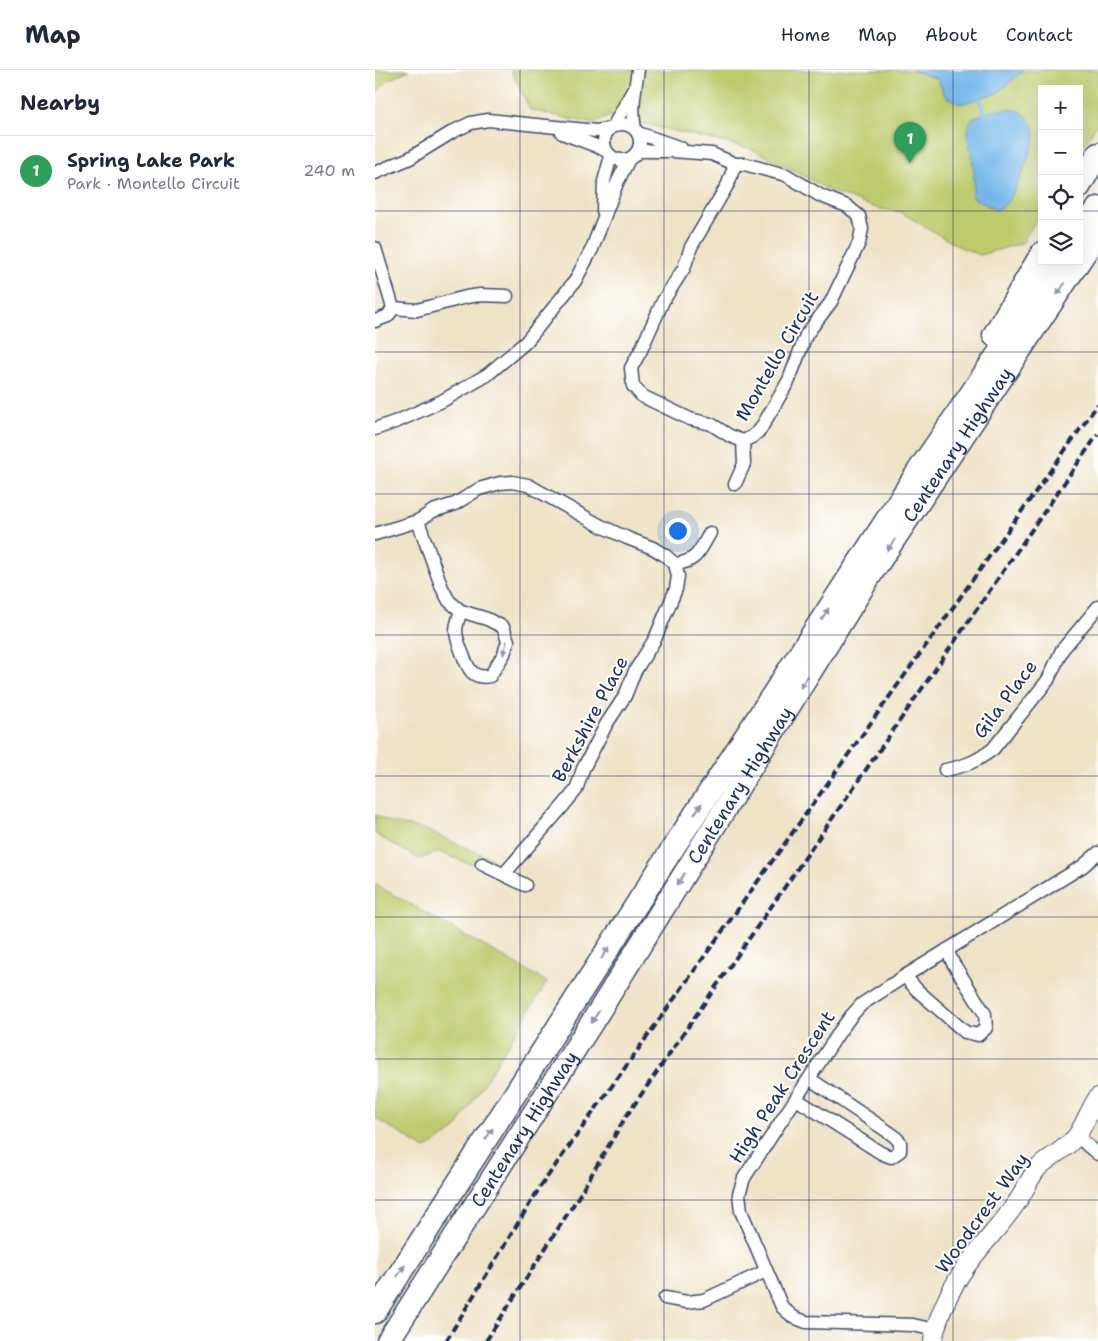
<!DOCTYPE html>
<html lang="en">
<head>
<meta charset="utf-8">
<style>
  body { margin:0; font-family:"Shantell Sans",sans-serif; background:#f6f6f7; color:#1f2937 }
  .controls { position:absolute; right:15px; top:15px; display:grid; overflow:hidden; border-radius:0px; box-shadow:0 5px 20px #0002 }
  .controls button { width:45px; height:45px; display:grid; place-items:center; padding:0; border:0; border-bottom:1px solid #e0e1e3; background:#fff; color:#1f2937; font:25px sans-serif }
  .you { position:absolute; left:302px; top:460px; width:18px; height:18px; margin:-12px; border:4px solid #fff; border-radius:50%; background:#1a73e8; box-shadow:0 0 0 8px #1a73e833 }
  .badge { display:grid; place-items:center; width:32px; height:32px; border-radius:50%; background:#ea580c; color:#fff; font-size:16px; font-weight:700 }
  .pin { position:absolute; translate:-50% -41px; filter:drop-shadow(0 1px 2px #0008) }
  .pin::after { content:''; position:absolute; top:26px; width:18px; height:15px; background:inherit; clip-path:polygon(0 0,100% 0,50% 100%) }
  .list { margin:0; padding:0; list-style:none }
  h2 { display:flex; justify-content:space-between; align-items:center; height:65px; margin:0; padding:0 20px; font-size:21px }
  h2 small { font-size:16px; font-weight:400; color:#747a83 }
  .list li { display:grid; grid-template-columns:32px 1fr auto; gap:15px; align-items:center; box-sizing:border-box; height:70px; padding:0 20px; border-top:1px solid #e0e1e3 }
  .list b { display:block; font-size:19px; white-space:nowrap }
  .list p { margin:0; font-size:16px; white-space:nowrap; color:#747a83 }
  .list em { font-size:16px; font-style:normal; color:#747a83 }
  .icon { flex:none; width:28px; height:28px; fill:none; stroke:currentColor; stroke-width:2; stroke-linecap:round; stroke-linejoin:round }
  .map { position:relative; flex:none; width:723px; height:1271px; overflow:hidden }
  header { display:flex; align-items:center; gap:30px; box-sizing:border-box; height:70px; padding:0 25px; background:#fff; border-bottom:1px solid #e0e1e3 }
  header strong { font-size:24px }
  nav { display:flex; gap:28px; margin-inline-start:auto; font-size:18px }
  main { display:flex }
  aside { flex:1; background:#fff }
  .map>svg:first-child { display:block }
  .green { fill:#becb6d; stroke:#6c7d66 }
  .water { fill:#73b7e9; stroke:#4773a4 }
  .lines { fill:none; stroke-linecap:round; stroke-linejoin:round }
  .stream { stroke:#73b7e9; stroke-width:4 }
  .street-casing { stroke:#3b4a6e; stroke-width:15 }
  .secondary-casing { stroke:#3b4a6e; stroke-width:20 }
  .highway-casing { stroke:#3b4a6e; stroke-width:25 }
  .street { stroke:#fff; stroke-width:12 }
  .secondary { stroke:#fff; stroke-width:18 }
  .highway { stroke:#fff; stroke-width:22 }
  .rail { stroke:#1b2f5e; stroke-width:4; stroke-dasharray:8 4; stroke-linecap:butt }
  .oneway { fill:#8d97ae }
  .grid { fill:none; stroke:#1b2f5e; stroke-width:1; stroke-opacity:0.55 }
  .labels { text-anchor:middle; dominant-baseline:central; stroke-width:4; stroke-linejoin:round; paint-order:stroke }
  .street-label { font-size:19px; fill:#1b2f5e; stroke:#fff }
</style>
</head>
<body>
<header>
<strong>Map</strong>
<nav><a>Home</a><a>Map</a><a>About</a><a>Contact</a></nav>
</header>
<main>
<aside>
<h2>Nearby<small></small></h2>
<ul class="list">
<li><span class="badge" style="background:#2e9e5b">1</span><div><b>Spring Lake Park</b><p>Park · Montello Circuit</p></div><em>240 m</em></li>
</ul>
</aside>
<div class="map">
<svg width="723" height="1271" viewBox="0 0 723 1271">
  <rect width="100%" height="100%" fill="#fff"/>
  <filter id="ink" filterUnits="userSpaceOnUse"><feTurbulence type="fractalNoise" baseFrequency=".02" numOctaves="2"/><feDisplacementMap in="SourceGraphic" scale="10" xChannelSelector="R" yChannelSelector="G"/><feConvolveMatrix kernelMatrix="1 2 1 2 8 2 1 2 1" color-interpolation-filters="sRGB"/></filter>
  <filter id="wash" filterUnits="userSpaceOnUse"><feTurbulence type="fractalNoise" baseFrequency=".0096" numOctaves="4" result="noise"/><feDisplacementMap in="SourceGraphic" scale="20" xChannelSelector="R" yChannelSelector="G"/><feGaussianBlur stdDeviation="1.12" result="paint"/><feColorMatrix in="noise" values="0 0 0 0 0 0 0 0 0 0 0 0 0 0 0 0 0 1.4 0 .05"/><feComposite in="paint" operator="in"/></filter>
  <g filter="url(#wash)">
    <rect width="100%" height="100%" fill="#efe3c6"/>
    <g class="green">
      <polygon points="0,0 34,0 14,10 0,24"/>
      <polygon points="136,0 537,0 563,9 570,26 622,23 649,0 723,0 723,53 704,82 704,19 667,19 667,141 647,173 605,185 583,176 525,142 501,138 457,122 424,103 377,79 235,46 219,54 155,40"/>
      <polygon points="0,745 18,753 49,759 117,789 95,794 64,782 44,789 0,764"/>
      <polygon points="0,814 172,912 80,1060 50,1079 0,1048"/>
    </g>
    <g class="water">
      <polygon points="537,0 649,0 622,23 585,34 570,26 563,9"/>
      <path d="M637 39C640 40 645 41 648 43 653 47 659 56 660 63 661 70 656 78 654 85 649 98 636 138 621 140L597 127C600 114 599 100 597 87 594 74 589 59 598 48L617 41Z"/>
    </g>
    <g class="lines">
      <polyline class="stream" points="604,28 610,43"/>
    </g>
  </g>
  <g filter="url(#ink)">
    <g class="lines">
      <g class="street-casing">
        <g id="street">
          <circle cx="247" cy="72" r="18"/>
          <polyline points="239,55 257,22"/>
          <path d="M260 59C256 39 260 19 263 0"/>
          <polyline points="187,63 216,74 231,80"/>
          <polyline points="263,63 306,78"/>
          <polyline points="263,81 297,81 337,84 360,94 369,94 411,105 446,126 472,136 484,146 487,159 484,173 456,232 431,265 414,310 385,360 377,367 368,371 355,366 336,354 315,349 267,326 258,316 256,298 266,280 288,231 309,198 316,177 353,114 360,94"/>
          <polyline points="0,103 35,88 79,61 96,53 113,50 221,61 234,59"/>
          <polyline points="228,141 229,111 236,86"/>
          <polyline points="0,178 18,238 13,246 0,251"/>
          <polyline points="18,238 42,240 91,227 105,225 132,226"/>
          <polyline points="0,359 25,350 67,331 112,305 151,272 200,211 217,179 242,113 254,89"/>
          <polyline points="360,414 369,394 368,371"/>
          <path d="M43 451 67 518 74 531 86 541 112 549 128 557 133 571 129 584 115 606C95 610 92 595 86 580 84 574 81 567 81 561 81 554 84 547 86 541"/>
          <polyline points="0,464 43,451 58,441 80,434 104,419 125,413 137,412 153,415 226,456 252,468 278,478 291,486 300,494 303,506 301,519 280,569 260,601 250,626 232,653 208,699 201,720 188,736 129,804"/>
          <path d="M300 494C322 492 325 480 335 463"/>
          <path d="M570 700C590 696 601 692 618 679L673 610 687 580 723 537"/>
          <polyline points="107,794 150,815"/>
          <polyline points="530,906 542,920 590,962 603,965 611,958 610,944 578,893 572,880"/>
          <polyline points="421,1029 506,1083 516,1087 525,1081 525,1072 518,1065 435,1009"/>
          <polyline points="702,1065 712,1075 723,1084"/>
          <polyline points="290,1228 312,1232 329,1230 391,1201"/>
          <polyline points="560,1260 538,1255 431,1252 418,1247 407,1237 366,1141 364,1124 369,1108 465,961 476,946 487,934 530,906 708,796 723,783"/>
        </g>
      </g>
      <g class="secondary-casing">
        <path id="secondary" d="M558 1271C563 1245 575 1220 590 1198 606 1175 627 1155 642 1132 650 1121 654 1109 662 1099 674 1086 693 1079 703 1064 710 1053 715 1039 723 1027"/>
      </g>
      <g class="highway-casing">
        <g id="highway">
          <polyline points="704,117 723,84"/>
          <polyline points="704,166 723,138"/>
          <polyline points="619,265 667,183"/>
          <polyline points="0,1242 287,795 546,397 683,196"/>
          <path id="s1" d="M13 1271 221 946 498 501 723 163"/>
        </g>
      </g>
      <use href="#street" class="street"/>
      <use href="#secondary" class="secondary"/>
      <use href="#highway" class="highway"/>
      <g class="rail">
        <polyline points="71,1271 165,1117 723,334"/>
        <polyline points="111,1271 202,1129 250,1048 723,364"/>
      </g>
    </g>
    <defs><path id="oneway-solid" d="M-6-.8H1V-3.2L6.5 0L1 3.2V.8H-6Z" transform="scale(1.25)"/></defs>
    <g class="oneway">
      <use href="#oneway-solid" transform="translate(686 219) rotate(124)"/>
      <use href="#oneway-solid" transform="translate(516 475) rotate(124)"/>
      <use href="#oneway-solid" transform="translate(450 544) rotate(-57)"/>
      <use href="#oneway-solid" transform="translate(130 578) rotate(104)"/>
      <use href="#oneway-solid" transform="translate(429 612) rotate(122)"/>
      <use href="#oneway-solid" transform="translate(323 739) rotate(-57)"/>
      <use href="#oneway-solid" transform="translate(306 809) rotate(122)"/>
      <use href="#oneway-solid" transform="translate(230 883) rotate(-57)"/>
      <use href="#oneway-solid" transform="translate(220 947) rotate(122)"/>
      <use href="#oneway-solid" transform="translate(114 1064) rotate(-57)"/>
      <use href="#oneway-solid" transform="translate(26 1201) rotate(-57)"/>
    </g>
  </g>
  <path class="grid" d="M145 0V1271M289 0V1271M434 0V1271M578 0V1271M0 141H667M704 141H723M0 282H723M0 424H723M0 565H723M0 706H723M0 847H723M0 989H723M0 1130H723"/>
  <g class="labels">
    <g class="street-label">
      <text transform="translate(402 286) rotate(-60)">Montello Circuit</text>
      <text stroke="none"><textPath href="#s1" startOffset="1062">Centenary Highway</textPath></text>
      <text transform="translate(630 629) rotate(-53)">Gila Place</text>
      <text transform="translate(215 649) rotate(-62)">Berkshire Place</text>
      <text stroke="none"><textPath href="#s1" startOffset="658">Centenary Highway</textPath></text>
      <text transform="translate(407 1017) rotate(-57)">High Peak Crescent</text>
      <text stroke="none"><textPath href="#s1" startOffset="252">Centenary Highway</textPath></text>
      <text transform="translate(607 1143) rotate(-54)">Woodcrest Way</text>
    </g>
  </g>
</svg>
<div class="controls">
<button>+</button>
<button>−</button>
<button><svg class="icon" aria-label="locate" viewBox="0 0 24 24"><circle cx="12" cy="12" r="6"/><path d="M12 2v4M12 18v4M2 12h4M18 12h4"/></svg></button>
<button><svg class="icon" aria-label="layers" viewBox="0 0 24 24"><path d="M12 4l9 5-9 5-9-5zM3 14l9 5 9-5"/></svg></button>
</div>
<div class="you"></div>
<div class="pin badge" style="left:535px;top:93px;background:#2e9e5b">1</div>
</div>
</main>
</body>
</html>
